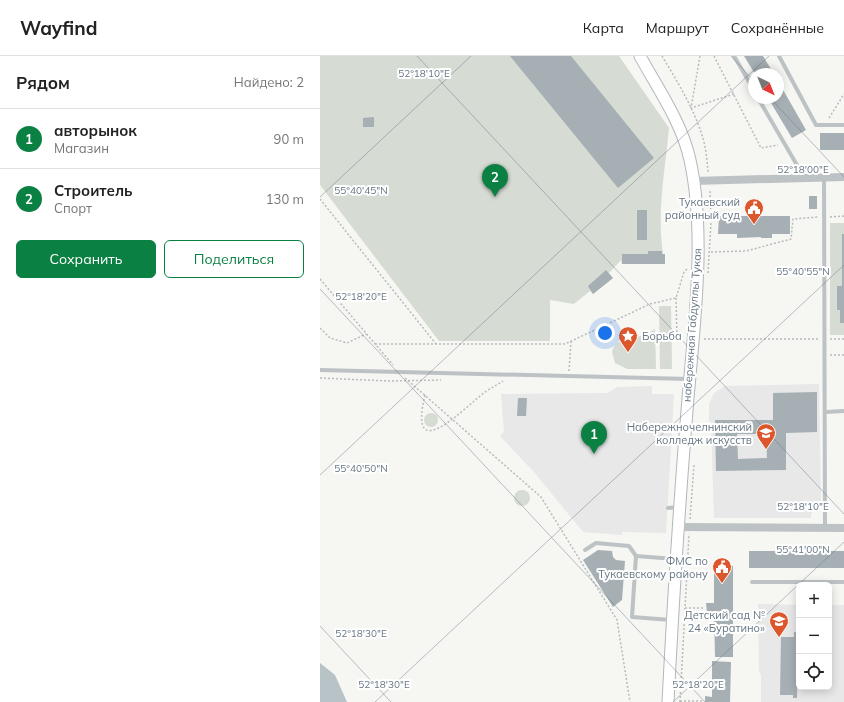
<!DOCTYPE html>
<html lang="ru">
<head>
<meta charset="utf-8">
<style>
  body { margin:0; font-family:Mulish,sans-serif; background:#f6f6f6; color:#222 }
  .controls { position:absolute; right:12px; bottom:12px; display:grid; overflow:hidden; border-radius:6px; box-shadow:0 2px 10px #0003 }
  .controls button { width:36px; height:36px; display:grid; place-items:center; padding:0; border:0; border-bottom:1px solid #e0e0e0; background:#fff; color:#222; font:20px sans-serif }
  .compass { position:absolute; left:428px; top:12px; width:36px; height:36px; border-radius:50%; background:#fff; box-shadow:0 2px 10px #0003; rotate:137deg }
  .you { position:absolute; left:285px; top:277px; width:14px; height:14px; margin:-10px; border:3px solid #fff; border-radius:50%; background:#1a73e8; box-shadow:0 0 0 6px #1a73e833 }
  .badge { display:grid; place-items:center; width:26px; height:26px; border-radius:50%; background:#0b8043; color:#fff; font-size:13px; font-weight:700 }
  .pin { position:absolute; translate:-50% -33px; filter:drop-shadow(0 1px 2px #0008) }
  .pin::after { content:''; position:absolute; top:21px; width:14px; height:12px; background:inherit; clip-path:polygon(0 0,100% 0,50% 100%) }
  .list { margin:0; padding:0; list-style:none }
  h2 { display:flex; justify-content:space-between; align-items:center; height:52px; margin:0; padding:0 16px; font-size:17px }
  h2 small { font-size:13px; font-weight:400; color:#767676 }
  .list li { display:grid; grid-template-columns:26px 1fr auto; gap:12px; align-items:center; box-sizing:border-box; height:60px; padding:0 16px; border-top:1px solid #e0e0e0 }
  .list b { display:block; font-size:15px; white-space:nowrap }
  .list p { margin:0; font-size:13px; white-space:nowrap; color:#767676 }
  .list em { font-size:13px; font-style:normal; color:#767676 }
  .actions { display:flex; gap:8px; padding:12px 16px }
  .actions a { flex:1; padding:9px 0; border:1px solid #0b8043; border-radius:6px; text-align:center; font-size:14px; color:#0b8043 }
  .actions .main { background:#0b8043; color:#fff }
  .icon { flex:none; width:22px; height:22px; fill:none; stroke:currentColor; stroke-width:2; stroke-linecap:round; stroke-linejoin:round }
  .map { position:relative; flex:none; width:524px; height:646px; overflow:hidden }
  header { display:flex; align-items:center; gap:24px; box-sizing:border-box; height:56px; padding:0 20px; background:#fff; border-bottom:1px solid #e0e0e0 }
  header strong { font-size:19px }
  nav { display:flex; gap:22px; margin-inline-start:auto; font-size:14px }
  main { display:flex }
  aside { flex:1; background:#fff }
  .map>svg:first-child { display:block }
  .built { fill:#e7e8e7 }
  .green { fill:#d6dbd3 }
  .water { fill:#b8c3c8 }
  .building { fill:#a6afb4; fill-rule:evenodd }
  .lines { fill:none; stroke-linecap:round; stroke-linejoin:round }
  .secondary-casing { stroke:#b2b7bc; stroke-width:13 }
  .path { stroke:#b8bbbd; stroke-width:1.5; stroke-dasharray:2 2; stroke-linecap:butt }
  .lane { stroke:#bdc2c5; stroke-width:4 }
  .street { stroke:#bdc2c5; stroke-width:8 }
  .secondary { stroke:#fff; stroke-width:11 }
  .ticks { fill:none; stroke:#667683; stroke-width:1; stroke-opacity:0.45 }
  .labels { text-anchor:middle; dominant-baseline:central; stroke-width:4; stroke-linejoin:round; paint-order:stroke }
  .poi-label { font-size:11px; fill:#667683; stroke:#fff; text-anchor:end }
  .street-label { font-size:11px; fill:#667683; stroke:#fff }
  .ticks-label { font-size:10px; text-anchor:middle; fill:#667683; stroke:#fff; stroke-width:4; stroke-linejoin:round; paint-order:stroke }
</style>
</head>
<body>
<header>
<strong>Wayfind</strong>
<nav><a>Карта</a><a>Маршрут</a><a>Сохранённые</a></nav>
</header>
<main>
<aside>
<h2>Рядом<small>Найдено: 2</small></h2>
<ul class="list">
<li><span class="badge">1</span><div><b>авторынок</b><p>Магазин</p></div><em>90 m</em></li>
<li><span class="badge">2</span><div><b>Строитель</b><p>Спорт</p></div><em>130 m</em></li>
</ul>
<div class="actions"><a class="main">Сохранить</a><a>Поделиться</a></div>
</aside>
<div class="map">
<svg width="524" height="646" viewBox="0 0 524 646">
  <rect width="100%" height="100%" fill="#f6f6f3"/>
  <g class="built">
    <polygon points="499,328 501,446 493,446 491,462 394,462 391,366 389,366 389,348 394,337 405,330"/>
    <polygon points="332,330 332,338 354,338 346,477 302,476 302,479 263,476 214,416 180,380 184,376 181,338 288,337 297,331"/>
    <polygon points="438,548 479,549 479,631 509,631 509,549 524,549 524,646 441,646 441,619 439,615"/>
  </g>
  <g class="green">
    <path d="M0 0H299L349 72C345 116 335 164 345 208H302L301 204 289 217 293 222 273 238 270 235 254 248 230 244V285H119L0 129Z"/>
    <polygon points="510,167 524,167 524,178 522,178 522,230 517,231 517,254 520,254 520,267 524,267 524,279 510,279"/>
    <polygon points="339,250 351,250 352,313 340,313"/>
    <path d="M335 273 336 313H307L295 307 292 296C296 282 306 284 317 281 323 280 329 276 335 273Z"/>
    <circle cx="111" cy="364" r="7"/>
    <circle cx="202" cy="442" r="8"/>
  </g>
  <polygon class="water" points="0,607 15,619 27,646 0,646"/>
  <g class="building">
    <polygon points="190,0 251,0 334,102 298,132"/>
    <polygon points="424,0 443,0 454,18 435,18"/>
    <polygon points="458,25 486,74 472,82 448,42 458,42"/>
    <polygon points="54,61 54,71 43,71 43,62"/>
    <rect x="500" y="77" width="24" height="17"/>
    <rect x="489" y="140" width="8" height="13"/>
    <polygon points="431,151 438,151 438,160 470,160 470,178 452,178 452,182 441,182 441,181 417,182 417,178 398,178 399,160 431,160"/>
    <rect x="317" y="154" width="10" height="30"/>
    <polygon points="522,178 524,178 524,267 520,267 520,254 517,254 517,230 522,230"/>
    <polygon points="328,195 342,195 342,198 345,198 345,208 302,208 302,198 328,198"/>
    <polygon points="286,214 293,222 273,238 268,230"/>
    <path d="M497 336V376L466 377V414L396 415 395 364H453V337ZM417 378H446L447 402 418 403Z"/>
    <polygon points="198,342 207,342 206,360 197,360"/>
    <polygon points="278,494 292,495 293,501 296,504 305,505 302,544 293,551 263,504"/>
    <rect x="429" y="495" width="95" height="17"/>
    <polygon points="394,510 413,510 413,601 395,601 394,557 387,557 386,547 394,547"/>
    <polygon points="474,576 478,576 477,642 473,642 473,639 460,639 461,581 474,581"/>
    <polygon points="392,605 411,606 410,646 385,646 385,640 392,641"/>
  </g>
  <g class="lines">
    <g class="secondary-casing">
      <path id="secondary" d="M320 0C338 33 362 67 370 104 387 182 373 276 367 355 359 452 353 549 348 646"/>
    </g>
    <g class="path">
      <path d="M342 0C357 25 373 51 382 79 386 91 387 104 388 116"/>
      <polyline points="380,0 371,52 414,38"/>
      <polyline points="394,0 441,92 458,89"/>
      <polyline points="509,62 524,38"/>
      <polyline points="0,143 116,288"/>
      <polyline points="510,161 524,160"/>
      <polyline points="391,196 426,195 471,183 473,163 498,161"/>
      <polyline points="388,217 391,166 390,133"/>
      <polyline points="0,223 73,309"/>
      <polyline points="356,242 357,283 364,283"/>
      <polyline points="0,272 10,282 27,287 46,278"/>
      <polyline points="384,283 498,283"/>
      <polyline points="510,283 524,283"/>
      <polyline points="55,288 245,288 330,248 356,242 364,216 368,212"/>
      <polyline points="510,299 524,299"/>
      <polyline points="249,315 251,285"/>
      <polyline points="0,322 69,325 121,324"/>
      <polyline points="85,322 221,441 297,564 310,646"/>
      <path d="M105 339C87 413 145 351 165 336 171 332 177 329 183 325"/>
      <polyline points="370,463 374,409"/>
      <polyline points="365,552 384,552"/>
      <polyline points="360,645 383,645"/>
      <polyline points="360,646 369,478"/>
    </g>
    <g class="lane">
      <polyline points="414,0 434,34"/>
      <polyline points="459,0 496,69 524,69"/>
      <polyline points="438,42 481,116"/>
      <polyline points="504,121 505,472"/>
      <polyline points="0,314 369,323"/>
      <polyline points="506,356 524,355"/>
      <polyline points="348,452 359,451"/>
      <polyline points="265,494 276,487 309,490 316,500"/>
      <polyline points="432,526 524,526"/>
      <polyline points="351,564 312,561 316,500 355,503"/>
    </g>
    <g class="street">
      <polyline points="373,125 524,121"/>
      <polyline points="357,471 524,472"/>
    </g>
    <use href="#secondary" class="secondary"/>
  </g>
  <path class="ticks" d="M97 0 524 458M411 0 434 25M450 42 524 121M0 141 151 0M0 233 385 646M0 419 449 0M0 570 71 646M55 646 524 209M353 646 524 486"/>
  <defs>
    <g id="civic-pin" transform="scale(1)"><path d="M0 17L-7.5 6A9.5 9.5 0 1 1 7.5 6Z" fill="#dd572d" stroke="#fff"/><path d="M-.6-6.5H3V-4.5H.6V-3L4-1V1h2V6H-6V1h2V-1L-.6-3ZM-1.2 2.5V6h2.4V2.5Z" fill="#fff"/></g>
    <g id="sight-pin" transform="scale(1)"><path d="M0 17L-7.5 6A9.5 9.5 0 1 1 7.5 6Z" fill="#dd572d" stroke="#fff"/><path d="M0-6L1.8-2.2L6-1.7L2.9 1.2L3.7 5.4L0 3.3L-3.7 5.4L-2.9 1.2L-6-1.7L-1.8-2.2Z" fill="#fff"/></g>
    <g id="university-pin" transform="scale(1)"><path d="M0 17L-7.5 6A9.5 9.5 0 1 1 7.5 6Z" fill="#dd572d" stroke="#fff"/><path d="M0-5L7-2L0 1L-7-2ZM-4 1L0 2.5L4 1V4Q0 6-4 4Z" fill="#fff"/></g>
    <g id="school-pin" transform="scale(1)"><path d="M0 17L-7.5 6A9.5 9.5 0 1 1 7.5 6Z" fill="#dd572d" stroke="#fff"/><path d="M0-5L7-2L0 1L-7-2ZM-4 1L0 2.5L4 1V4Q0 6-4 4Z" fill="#fff"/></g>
  </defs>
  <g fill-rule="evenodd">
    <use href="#civic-pin" x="434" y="152"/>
    <use href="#sight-pin" x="308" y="280"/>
    <use href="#university-pin" x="446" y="377"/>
    <use href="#civic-pin" x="402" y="511"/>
    <use href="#school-pin" x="459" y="565"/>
  </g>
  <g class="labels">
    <g class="poi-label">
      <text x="420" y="146">Тукаевский<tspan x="420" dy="13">районный суд</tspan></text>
      <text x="322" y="280" text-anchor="start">Борьба</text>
      <text x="432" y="371">Набережночелнинский<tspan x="432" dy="13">колледж искусств</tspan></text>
      <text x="388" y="505">ФМС по<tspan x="388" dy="13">Тукаевскому району</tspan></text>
      <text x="445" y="559">Детский сад №<tspan x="445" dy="13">24 «Буратино»</tspan></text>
    </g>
    <g class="street-label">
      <text transform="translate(372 269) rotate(-86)">набережная Габдуллы Тукая</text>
    </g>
  </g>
  <g class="ticks-label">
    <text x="104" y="21">52°18'10"E</text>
    <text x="483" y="117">52°18'00"E</text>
    <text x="41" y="138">55°40'45"N</text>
    <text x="483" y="219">55°40'55"N</text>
    <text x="41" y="244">52°18'20"E</text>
    <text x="41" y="416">55°40'50"N</text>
    <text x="483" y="454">52°18'10"E</text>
    <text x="483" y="497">55°41'00"N</text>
    <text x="41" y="581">52°18'30"E</text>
    <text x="64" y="632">52°18'30"E</text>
    <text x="378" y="632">52°18'20"E</text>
  </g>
</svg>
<div class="controls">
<button>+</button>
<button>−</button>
<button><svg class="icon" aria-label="locate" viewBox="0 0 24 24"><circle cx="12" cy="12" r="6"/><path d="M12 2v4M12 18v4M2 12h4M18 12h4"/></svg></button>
</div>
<svg class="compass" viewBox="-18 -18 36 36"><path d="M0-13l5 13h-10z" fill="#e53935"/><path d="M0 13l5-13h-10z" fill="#767676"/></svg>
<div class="you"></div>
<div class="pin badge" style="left:274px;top:398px">1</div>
<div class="pin badge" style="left:175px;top:141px">2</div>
</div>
</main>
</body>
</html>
